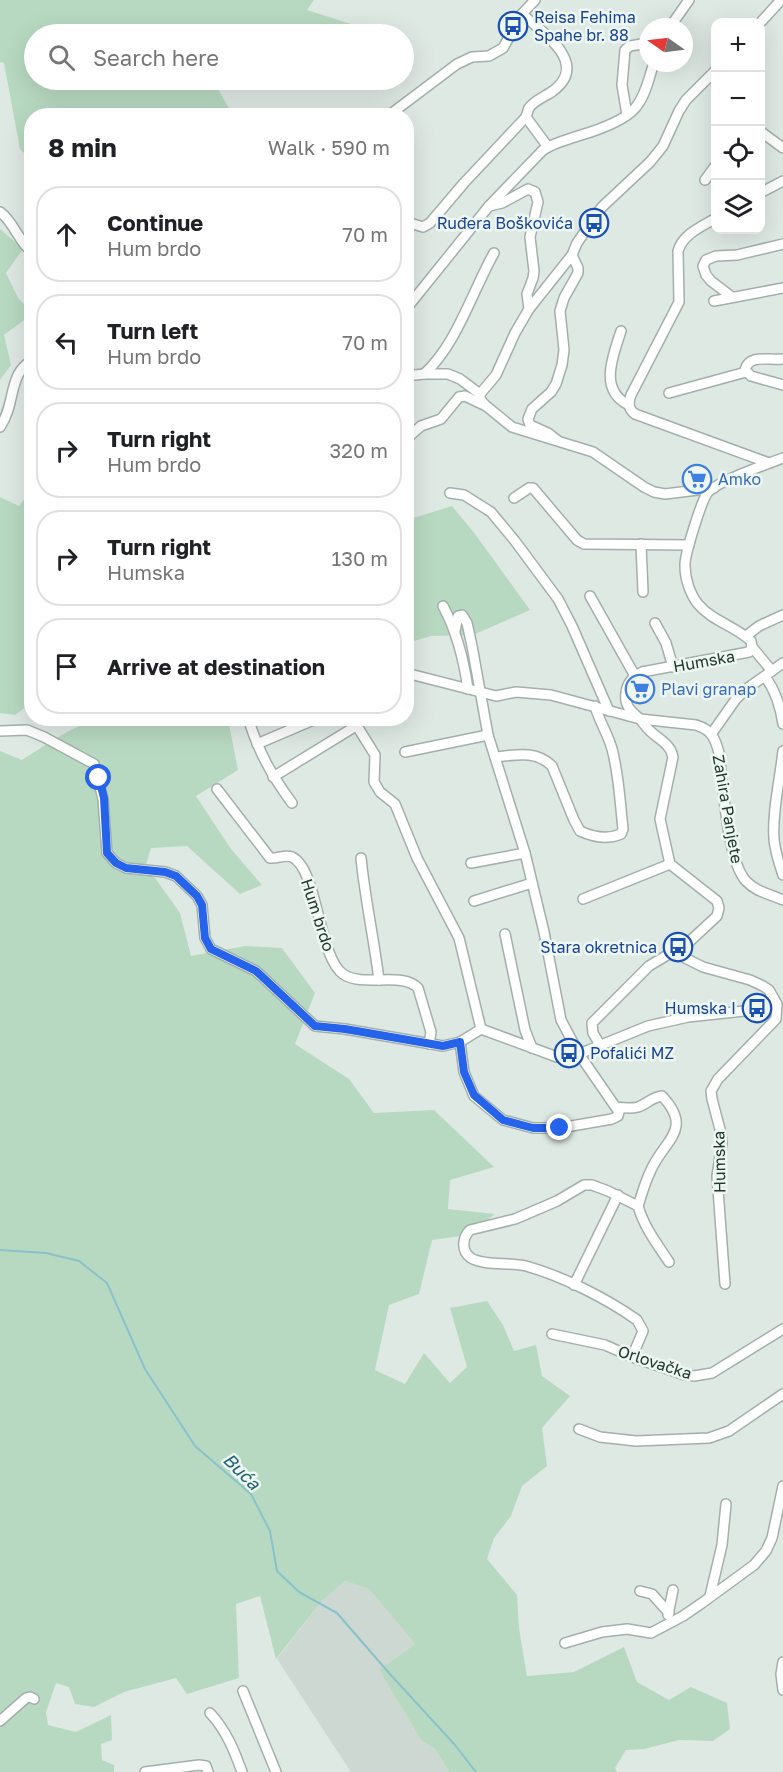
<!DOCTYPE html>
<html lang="en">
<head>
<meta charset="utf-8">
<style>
  body { margin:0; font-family:"Golos Text",sans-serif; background:#f2f2f2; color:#202124 }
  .controls { position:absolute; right:18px; top:18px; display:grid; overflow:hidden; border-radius:12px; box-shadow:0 6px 24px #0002 }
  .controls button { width:54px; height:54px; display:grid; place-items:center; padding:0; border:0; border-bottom:2px solid #e0e0e0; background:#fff; color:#202124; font:30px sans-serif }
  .compass { position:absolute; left:639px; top:18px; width:54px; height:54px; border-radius:50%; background:#fff; box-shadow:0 6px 24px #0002; rotate:284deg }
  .stop { position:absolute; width:18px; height:18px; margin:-14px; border:4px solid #2563eb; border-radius:50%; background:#fff }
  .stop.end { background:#2563eb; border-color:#fff; box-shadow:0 2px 6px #0008 }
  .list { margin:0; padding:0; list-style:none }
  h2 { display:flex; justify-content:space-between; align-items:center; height:78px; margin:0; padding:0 24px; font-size:26px }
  h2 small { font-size:20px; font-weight:400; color:#757577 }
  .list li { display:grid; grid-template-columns:39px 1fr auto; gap:18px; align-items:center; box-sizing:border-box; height:96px; margin:0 12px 12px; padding:0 12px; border:2px solid #e0e0e0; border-radius:24px }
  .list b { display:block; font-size:22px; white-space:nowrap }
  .list p { margin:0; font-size:20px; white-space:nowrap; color:#757577 }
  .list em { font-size:20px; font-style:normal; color:#757577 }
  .icon { flex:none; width:33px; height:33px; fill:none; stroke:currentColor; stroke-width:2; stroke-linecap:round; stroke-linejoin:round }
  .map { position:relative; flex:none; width:783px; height:1772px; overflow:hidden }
  .search { position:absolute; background:#fff; box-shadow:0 6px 24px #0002; left:24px; top:24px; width:390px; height:66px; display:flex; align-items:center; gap:15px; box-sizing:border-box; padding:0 21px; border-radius:33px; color:#757577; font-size:22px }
  .panel { position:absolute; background:#fff; box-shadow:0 6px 24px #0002; left:24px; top:108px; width:390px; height:618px; border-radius:24px }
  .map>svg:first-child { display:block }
  .built { fill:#cdd8d3 }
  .green { fill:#b8d9c1 }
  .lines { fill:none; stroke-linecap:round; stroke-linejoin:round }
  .stream { stroke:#8ac2cb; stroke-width:2 }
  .minor-casing { stroke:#a2b0ab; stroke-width:12 }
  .minor { stroke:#fff; stroke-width:9 }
  .route { stroke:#2563eb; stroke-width:8 }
  .labels { text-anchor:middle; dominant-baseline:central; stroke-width:5; stroke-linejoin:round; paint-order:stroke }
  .transit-label { font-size:16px; fill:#164399; stroke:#eef6f2; text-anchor:end }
  .shop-label { font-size:16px; fill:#366cbe; stroke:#eef6f2; text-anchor:start }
  .street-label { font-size:16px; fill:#213731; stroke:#eef6f2 }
  .water-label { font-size:18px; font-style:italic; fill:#20626e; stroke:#eef6f2 }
</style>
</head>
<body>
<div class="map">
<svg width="783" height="1772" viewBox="0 0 783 1772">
  <rect width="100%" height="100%" fill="#dfe9e4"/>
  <polygon class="built" points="345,1581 369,1589 415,1644 379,1670 421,1740 435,1749 449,1772 351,1772 277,1659 321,1602"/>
  <g class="green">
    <polygon points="0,0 314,0 307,10 376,32 374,34 34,34 34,80 213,80 231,112 224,116 32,116 31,160 20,149 4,63 0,62"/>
    <polygon points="0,229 23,249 6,273 18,298 32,312 31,315 4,335 11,365 0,380"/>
    <polygon points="31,491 31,703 15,715 0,713 0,497 19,506"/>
    <polygon points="452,506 475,534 530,610 473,635 431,636 407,643 407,520"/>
    <path d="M107 718 228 719 238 770 196 796 231 849 262 885 240 894 187 846 151 848 146 865 180 913 191 956 245 946 282 948 315 993 295 1044 349 1079 374 1113 434 1110 494 1167 450 1180 448 1209 495 1214 467 1235 432 1240 419 1294 389 1305 375 1370 405 1384 424 1353 450 1383 467 1367 450 1308 487 1301 503 1325 514 1351 536 1345 542 1376 570 1396 542 1428 547 1466 522 1486 511 1516 494 1538 487 1559 517 1595 519 1628 527 1676 574 1672 624 1647 637 1682 669 1700 691 1687 727 1703 730 1729 713 1741 679 1740 644 1749 626 1750 615 1768 617 1772H449L435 1749 421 1740 379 1670 415 1644 369 1589 345 1581 321 1602 276 1659 260 1596 236 1604 239 1678 187 1694 176 1678 124 1692 94 1707 75 1704 69 1687 56 1683 46 1712 48 1725 76 1732 111 1715 112 1740 101 1744 102 1760 114 1765V1772H0V751L22 760C49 743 75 723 107 718Z"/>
  </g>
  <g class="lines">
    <polyline class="stream" points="0,1250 46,1253 79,1261 107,1283 145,1369 195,1446 251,1494 270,1531 277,1571 299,1592 337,1613 389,1673 455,1745 476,1772"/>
    <g class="minor-casing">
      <g id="minor">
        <polyline points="760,23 781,0"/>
        <polyline points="670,27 689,0"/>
        <polyline points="627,115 622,85 625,50 630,46 648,43"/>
        <polyline points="388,116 457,64 472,57 489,56 503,48 522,14 535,0"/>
        <polyline points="526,117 548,147"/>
        <polyline points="760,131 783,148"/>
        <polyline points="705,180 716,165"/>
        <polyline points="760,193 783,181"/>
        <polyline points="489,206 502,203 528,189 535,192 538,202 530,237 534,271 533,278 527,294 529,309"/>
        <path d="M0 212C14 222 18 241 32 252"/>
        <path d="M716 218C701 227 683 234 678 251L679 302 631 395C628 403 628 409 635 414L769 463"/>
        <path d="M406 225 410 223 423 227 430 223 464 183 526 117C527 114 528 110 529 108 533 101 546 96 553 91 590 63 543 33 522 14"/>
        <polyline points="732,297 711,281 706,275 703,266 706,260 716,256 737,255 783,244"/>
        <polyline points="714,301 783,288"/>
        <path d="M406 309 489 206 543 150C553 143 566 140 578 136 595 131 625 121 636 107 646 95 649 77 654 63"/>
        <path d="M621 331C613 356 598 390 629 405"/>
        <path d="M783 359C770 361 749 353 745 370L751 376 783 385"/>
        <path d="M424 374C457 344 472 292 494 253"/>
        <polyline points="406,376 424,374 448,374 460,379 480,394 480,399 485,405 512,427 593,452 644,487 654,492 665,494 714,488"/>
        <polyline points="669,393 746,372"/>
        <polyline points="480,394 496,375 515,333 529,309 572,255"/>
        <path d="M0 427C12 409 10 392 18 375 21 369 26 364 32 360"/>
        <polyline points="406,439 421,426 441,419 459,397 465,396 484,405"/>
        <polyline points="557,440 548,433 530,425 528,419 532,409 551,392 556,384 562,365 564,350 560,311 564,298 578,273 578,268 572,255 577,243 602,207 650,162 663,146 679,111 686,100 716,70"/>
        <polyline points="450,493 464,495 491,512 515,541 558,599 572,626 609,711"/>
        <polyline points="514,498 529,488 533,488 577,540 584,544 689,545"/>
        <polyline points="641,544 643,592"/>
        <polyline points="590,596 635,676"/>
        <path d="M443 606C457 632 464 661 468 689"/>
        <polyline points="655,623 666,643 673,667"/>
        <polyline points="455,631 458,616 462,615 467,623 472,646 488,735 525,853 544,932 561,1020 579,1054 619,1112 618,1116 612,1119 560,1128 533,1128 503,1120 474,1096 464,1072 460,1042"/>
        <polyline points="746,636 759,626 783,615"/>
        <polyline points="752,647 772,671"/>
        <path d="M406 673 496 696 516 692 551 695 640 719 696 725C712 730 715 738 719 753 723 783 727 861 746 881 756 892 770 894 783 900"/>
        <path d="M765 677C775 689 781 709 783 724"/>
        <path d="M248 718C258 751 272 776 292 803"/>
        <polyline points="352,718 375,755 374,782 380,792 395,804 417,858 459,938 481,1029 557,1057 579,1054 648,1026 688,1017 763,1009 770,1005 771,995"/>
        <polyline points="0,731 27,730 44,737 94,764 103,799 107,853 116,863 126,868 165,872 176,876 197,896 202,905 205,938 211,949 256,971 315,1026 345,1029 443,1046 460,1042 481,1029"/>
        <polyline points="712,733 736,699 745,690 783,663"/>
        <polyline points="257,744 318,718"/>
        <path d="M783 751C780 779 772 812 774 839 775 852 779 863 783 875"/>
        <polyline points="405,752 488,735"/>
        <path d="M495 757C516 755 536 750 552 766L574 820 580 831C593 837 607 840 621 834L623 829C620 802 619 775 612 749 608 734 599 721 595 706"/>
        <polyline points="273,777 356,726"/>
        <path d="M217 789 270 858C277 859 285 854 292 857 318 869 318 956 343 974 363 988 402 971 418 988L431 1032 429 1044"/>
        <path d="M361 858C365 899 374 939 379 980"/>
        <polyline points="471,863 525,853"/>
        <polyline points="583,899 670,864"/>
        <polyline points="474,901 532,883"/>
        <polyline points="505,934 525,1030 532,1048"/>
        <polyline points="676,951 683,957 703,967 750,980 763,986 769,990 777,1004 776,1019 718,1079 711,1091 712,1099 721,1133 722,1143 717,1176 725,1284"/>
        <path d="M600 1045 593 1033 592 1023 649 966 689 942 717 916 719 908 717 901 670 864 660 819 673 757C670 743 659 740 649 730 646 727 643 723 640 719 631 711 624 706 626 693 627 682 634 676 642 672L749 652 752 647 751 641C735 626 712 621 698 604 690 594 685 579 685 566 684 556 702 499 708 492 718 481 767 464 783 458"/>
        <path d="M616 1107C623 1108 631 1109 638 1107 647 1104 652 1097 662 1096 694 1130 664 1140 651 1170 645 1182 642 1194 638 1206"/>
        <polyline points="574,1285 618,1195"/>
        <polyline points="552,1334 605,1345 632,1357 685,1375 694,1376 712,1373 783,1329"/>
        <path d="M632 1357 643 1331 637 1320C606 1298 562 1276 526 1266 510 1262 484 1266 471 1258 461 1251 462 1238 470 1230L515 1219 557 1201 584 1185H592L608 1191 638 1206C644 1227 657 1244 669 1262"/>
        <polyline points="579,1429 600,1437 636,1441 709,1438 729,1431 783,1394"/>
        <polyline points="640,1591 652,1594 669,1613"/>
        <polyline points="710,1596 722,1545 726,1504"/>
        <polyline points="668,1615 673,1590"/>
        <polyline points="565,1643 602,1632 627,1629 651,1633 683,1616 702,1603 754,1565 766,1551 772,1538 783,1486"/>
        <polyline points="783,1662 781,1674 783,1690"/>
        <polyline points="243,1691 276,1772"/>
        <path d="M210 1713C226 1730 234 1750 242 1772"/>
        <polyline points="0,1721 26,1698 30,1697 34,1699"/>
        <polyline points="145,1772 199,1765 206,1766 208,1772"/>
      </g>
    </g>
    <use href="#minor" class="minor"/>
  </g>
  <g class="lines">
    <polyline class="route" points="99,778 104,798 107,853 116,863 126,868 165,872 176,876 197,896 202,905 205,938 211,949 256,971 315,1026 345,1029 443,1046 460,1042 464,1072 474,1095 503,1120 533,1128 560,1128"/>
  </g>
  <defs>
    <g id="bus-ring" transform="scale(1.5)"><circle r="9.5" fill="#eef6f2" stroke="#1a4fb4" stroke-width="1.5"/><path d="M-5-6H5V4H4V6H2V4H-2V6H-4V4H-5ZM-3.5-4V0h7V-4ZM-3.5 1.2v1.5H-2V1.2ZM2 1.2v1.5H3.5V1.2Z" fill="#1a4fb4"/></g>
    <g id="supermarket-ring" transform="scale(1.5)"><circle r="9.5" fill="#eef6f2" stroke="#3f7fe0" stroke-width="1.5"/><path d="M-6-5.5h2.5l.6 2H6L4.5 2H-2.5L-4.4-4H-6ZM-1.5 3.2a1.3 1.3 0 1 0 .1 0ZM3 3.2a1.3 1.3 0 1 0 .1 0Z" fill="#3f7fe0"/></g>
  </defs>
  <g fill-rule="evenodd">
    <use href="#bus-ring" x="513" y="26"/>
    <use href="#bus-ring" x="594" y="223"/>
    <use href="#supermarket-ring" x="697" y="479"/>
    <use href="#supermarket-ring" x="640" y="689"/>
    <use href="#bus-ring" x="678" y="947"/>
    <use href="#bus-ring" x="757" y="1008"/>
    <use href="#bus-ring" x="569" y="1053"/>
  </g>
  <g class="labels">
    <g class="transit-label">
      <text x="534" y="17" text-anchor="start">Reisa Fehima<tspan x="534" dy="18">Spahe br. 88</tspan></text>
      <text x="573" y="223">Ruđera Boškovića</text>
      <text x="657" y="947">Stara okretnica</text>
      <text x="736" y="1008">Humska I</text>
      <text x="590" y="1053" text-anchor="start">Pofalići MZ</text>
    </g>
    <g class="shop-label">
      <text x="718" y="479">Amko</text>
      <text x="661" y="689">Plavi granap</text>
    </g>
    <g class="street-label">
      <text transform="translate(704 661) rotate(-10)">Humska</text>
      <text transform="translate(728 809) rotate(80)">Zahira Panjete</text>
      <text transform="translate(318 915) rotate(72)">Hum brdo</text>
      <text transform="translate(719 1162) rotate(-91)">Humska</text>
      <text transform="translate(655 1362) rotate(18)">Orlovačka</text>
    </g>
    <g class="water-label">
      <text transform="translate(242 1471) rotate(44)">Buća</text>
    </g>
  </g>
</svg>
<div class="controls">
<button>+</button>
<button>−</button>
<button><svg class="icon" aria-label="locate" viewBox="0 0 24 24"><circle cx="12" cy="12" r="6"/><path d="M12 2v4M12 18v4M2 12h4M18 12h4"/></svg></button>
<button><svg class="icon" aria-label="layers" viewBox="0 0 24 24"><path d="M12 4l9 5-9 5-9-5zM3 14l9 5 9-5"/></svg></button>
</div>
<svg class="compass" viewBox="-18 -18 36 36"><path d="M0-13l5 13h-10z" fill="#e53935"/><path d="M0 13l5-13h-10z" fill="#757577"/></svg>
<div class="stop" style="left:99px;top:778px"></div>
<div class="stop end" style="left:560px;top:1128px"></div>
<div class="search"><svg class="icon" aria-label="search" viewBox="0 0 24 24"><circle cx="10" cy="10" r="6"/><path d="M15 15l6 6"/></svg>Search here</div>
<section class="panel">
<h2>8 min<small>Walk · 590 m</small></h2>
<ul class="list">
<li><svg class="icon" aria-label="ahead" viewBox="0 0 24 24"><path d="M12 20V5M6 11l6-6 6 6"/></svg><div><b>Continue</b><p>Hum brdo</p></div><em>70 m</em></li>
<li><svg class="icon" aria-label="left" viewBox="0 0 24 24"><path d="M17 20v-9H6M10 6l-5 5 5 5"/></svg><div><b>Turn left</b><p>Hum brdo</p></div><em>70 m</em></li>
<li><svg class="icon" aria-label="right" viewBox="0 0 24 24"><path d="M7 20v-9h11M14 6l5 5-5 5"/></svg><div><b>Turn right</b><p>Hum brdo</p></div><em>320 m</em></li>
<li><svg class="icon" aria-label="right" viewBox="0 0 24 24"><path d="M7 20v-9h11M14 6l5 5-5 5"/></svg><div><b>Turn right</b><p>Humska</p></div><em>130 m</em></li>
<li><svg class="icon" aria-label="arrive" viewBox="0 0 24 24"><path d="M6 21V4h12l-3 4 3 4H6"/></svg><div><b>Arrive at destination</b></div></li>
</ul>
</section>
</div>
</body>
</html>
